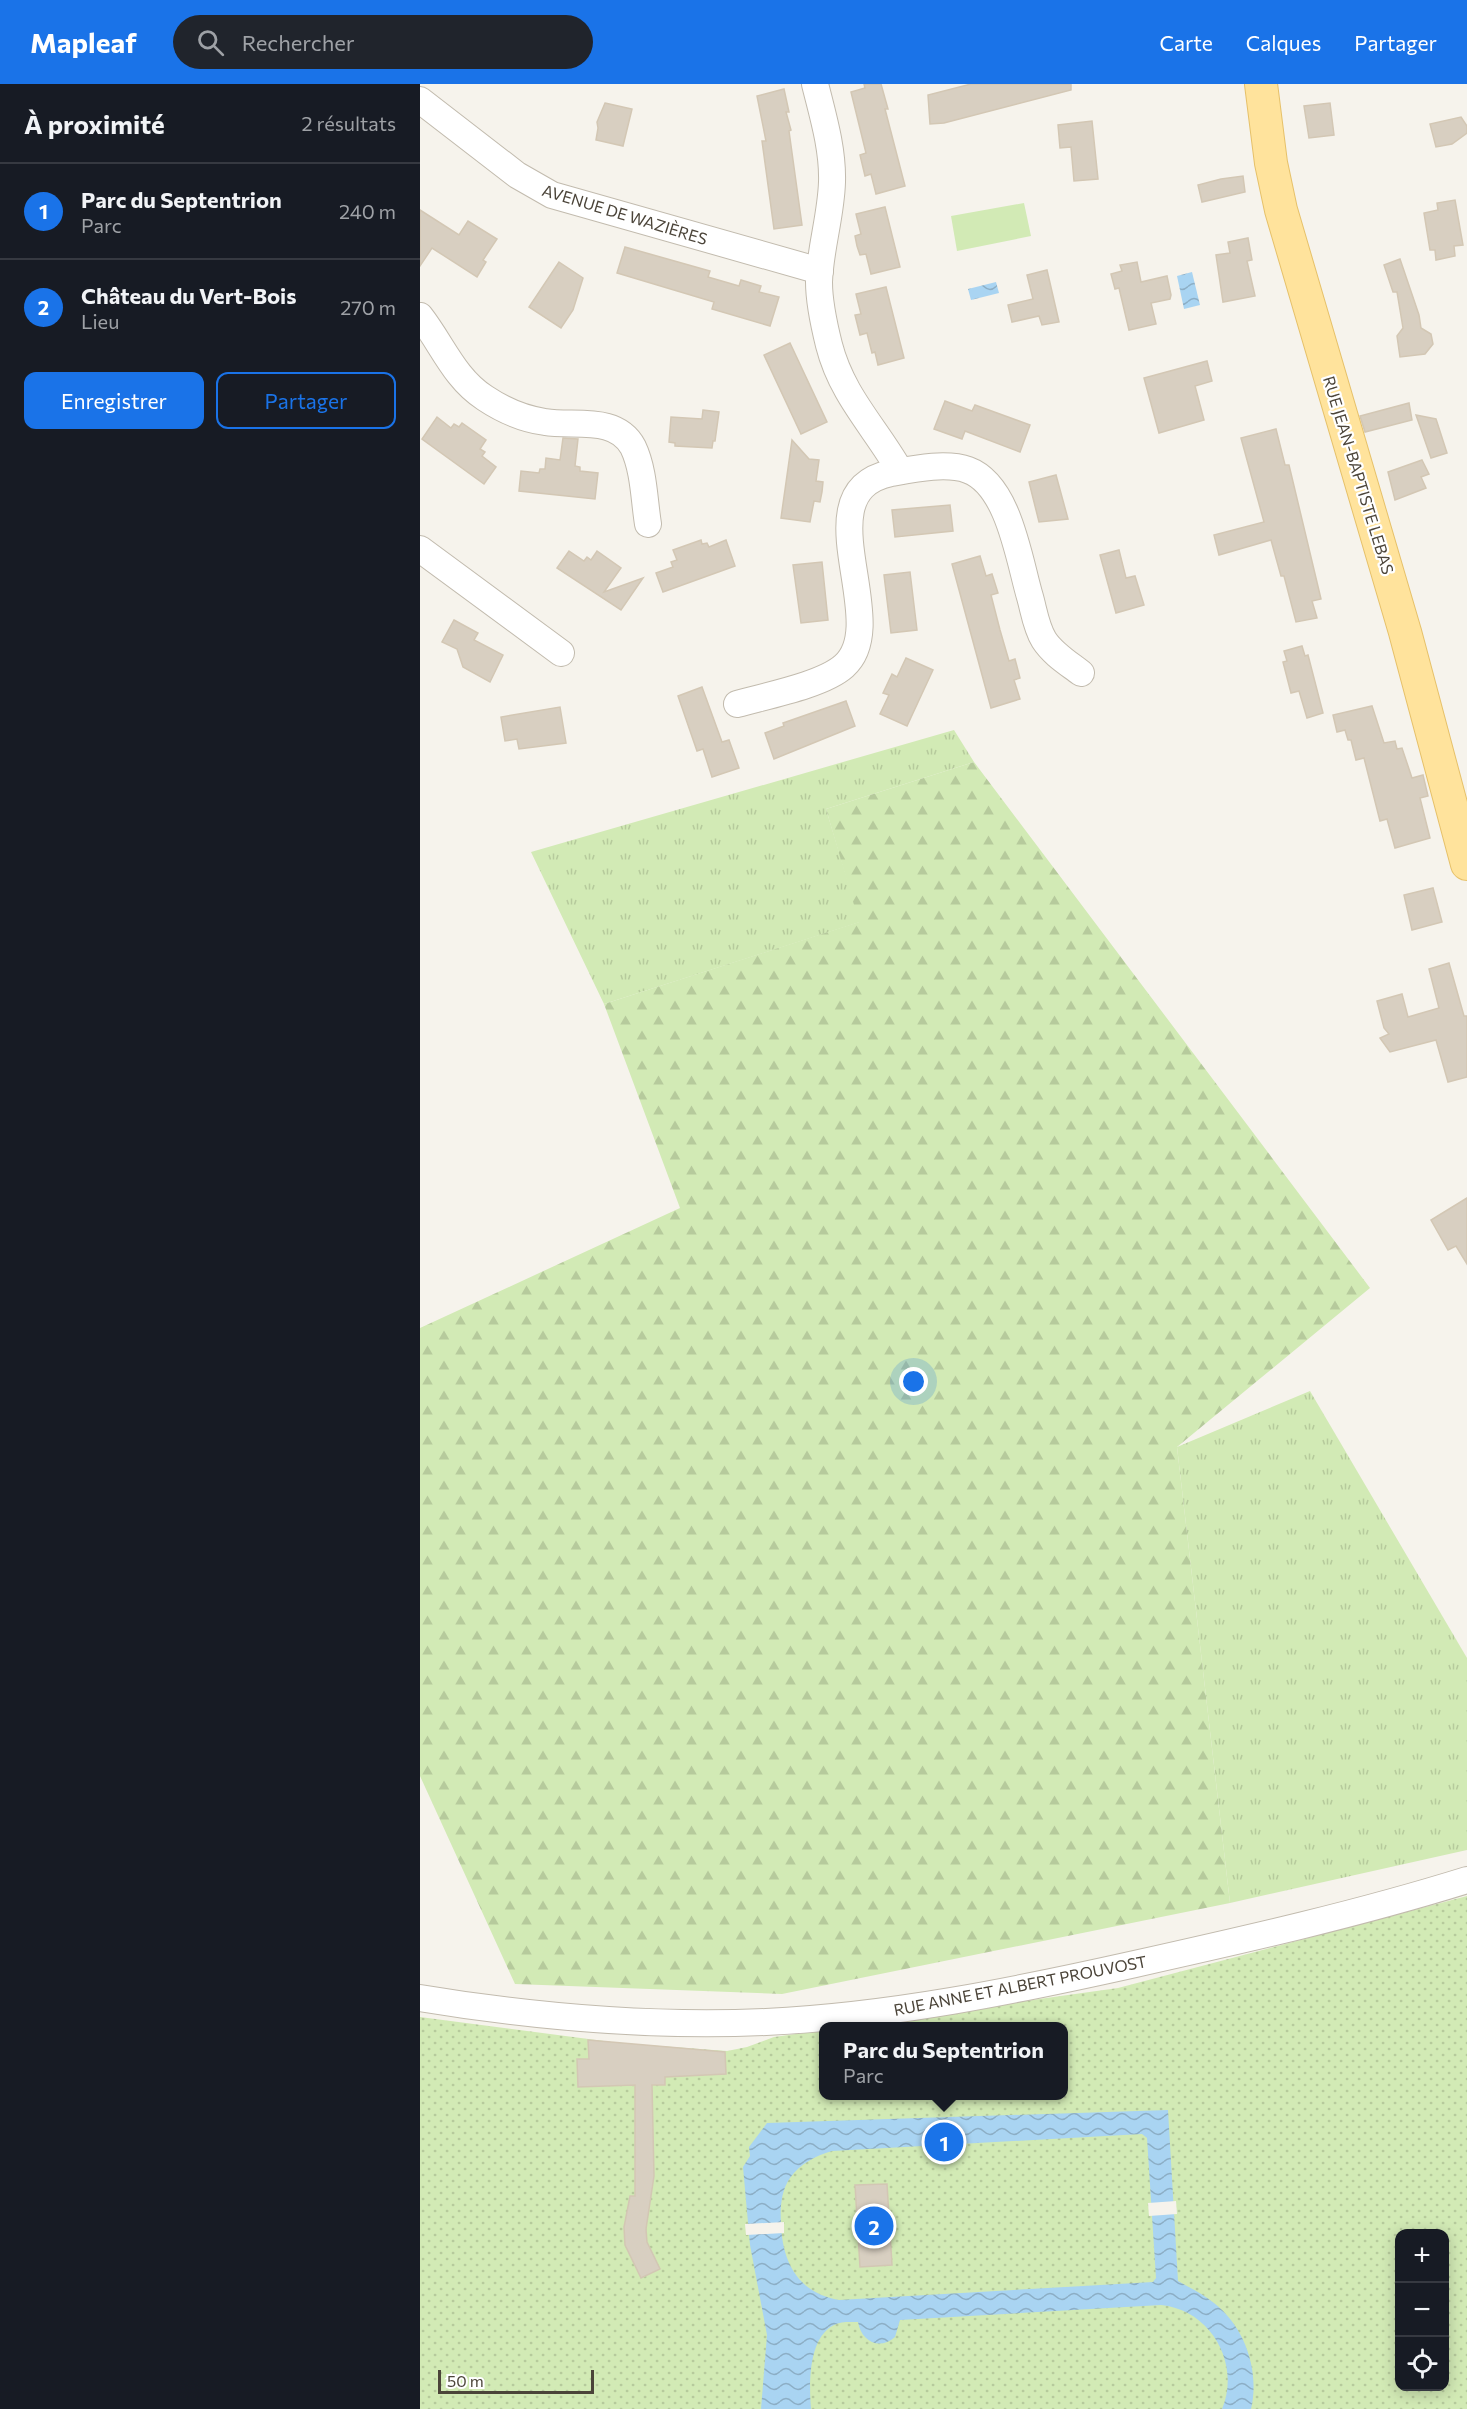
<!DOCTYPE html>
<html lang="fr">
<head>
<meta charset="utf-8">
<style>
  body { margin:0; font-family:Commissioner,sans-serif; background:#20242c; color:#f1f3f6 }
  .controls { position:absolute; right:18px; bottom:18px; display:grid; overflow:hidden; border-radius:12px; box-shadow:0 3px 15px #0003 }
  .controls button { width:54px; height:54px; display:grid; place-items:center; padding:0; border:0; border-bottom:2px solid #363941; background:#171b24; color:#f1f3f6; font:30px sans-serif }
  .scale { position:absolute; left:18px; bottom:15px; width:156px; box-sizing:border-box; padding-left:6px; border:3px solid #4b4439; border-top:0; font-size:16px; line-height:21px; white-space:nowrap; color:#4b4439; -webkit-text-stroke:4px #fff; paint-order:stroke }
  .you { position:absolute; left:494px; top:1298px; width:21px; height:21px; margin:-15px; border:4px solid #fff; border-radius:50%; background:#1a73e8; box-shadow:0 0 0 9px #1a73e833 }
  .badge { display:grid; place-items:center; width:39px; height:39px; border-radius:50%; background:#1a73e8; color:#fff; font-size:20px; font-weight:700 }
  .pin { position:absolute; translate:-50% -50%; border:3px solid #fff; box-shadow:0 2px 6px #0006 }
  .popup { position:absolute; left:399px; top:1938px; width:249px; height:78px; box-sizing:border-box; display:grid; place-content:center; border-radius:12px; background:#171b24; filter:drop-shadow(0 2px 4px #0005); font-size:20px; white-space:nowrap; color:#9ea1a6 }
  .popup b { font-size:22px; color:#f1f3f6 }
  .popup::after { content:''; position:absolute; left:50%; top:100%; margin-left:-12px; border:12px solid transparent; border-top-color:#171b24 }
  .list { margin:0; padding:0; list-style:none }
  h2 { display:flex; justify-content:space-between; align-items:center; height:78px; margin:0; padding:0 24px; font-size:26px }
  h2 small { font-size:20px; font-weight:400; color:#9ea1a6 }
  .list li { display:grid; grid-template-columns:39px 1fr auto; gap:18px; align-items:center; box-sizing:border-box; height:96px; padding:0 24px; border-top:2px solid #363941 }
  .list b { display:block; font-size:22px; white-space:nowrap }
  .list p { margin:0; font-size:20px; white-space:nowrap; color:#9ea1a6 }
  .list em { font-size:20px; font-style:normal; color:#9ea1a6 }
  .actions { display:flex; gap:12px; padding:18px 24px }
  .actions a { flex:1; padding:14px 0; border:2px solid #1a73e8; border-radius:12px; text-align:center; font-size:21px; color:#1a73e8 }
  .actions .main { background:#1a73e8; color:#fff }
  .icon { flex:none; width:33px; height:33px; fill:none; stroke:currentColor; stroke-width:2; stroke-linecap:round; stroke-linejoin:round }
  .map { position:relative; flex:none; width:1047px; height:2325px; overflow:hidden }
  header { display:flex; align-items:center; gap:36px; box-sizing:border-box; height:84px; padding:0 30px; background:#1a73e8; color:#fff }
  header strong { font-size:28px }
  nav { display:flex; gap:33px; margin-inline-start:auto; font-size:21px }
  .search { width:420px; height:54px; background:#20242c; display:flex; align-items:center; gap:15px; box-sizing:border-box; padding:0 21px; border-radius:33px; color:#9ea1a6; font-size:22px }
  main { display:flex }
  aside { flex:1; background:#171b24 }
  .map>svg:first-child { display:block }
  .grass { fill:url(#grass-tufts) }
  .forest { fill:url(#forest-firs) }
  .park { fill:url(#park-dots); fill-rule:evenodd }
  .pitch { fill:#d2eab5 }
  .water { fill:url(#water-waves); fill-rule:evenodd }
  .pier { fill:#f6f3ec }
  .building { fill:#d8cfc1; stroke:#d3c7b4; stroke-width:1.5 }
  .lines { fill:none; stroke-linecap:round; stroke-linejoin:round }
  .minor-casing { stroke:#c2bbae; stroke-width:28 }
  .major-casing { stroke:#e6c16a; stroke-width:34 }
  .minor { stroke:#fff; stroke-width:26 }
  .major { stroke:#ffe39c; stroke-width:32 }
  .labels { text-anchor:middle; dominant-baseline:central; stroke-width:4.5; stroke-linejoin:round; paint-order:stroke }
  .street-label { font-size:16px; fill:#4b4439; stroke:#fff }
</style>
</head>
<body>
<header>
<strong>Mapleaf</strong>
<div class="search"><svg class="icon" aria-label="search" viewBox="0 0 24 24"><circle cx="10" cy="10" r="6"/><path d="M15 15l6 6"/></svg>Rechercher</div>
<nav><a>Carte</a><a>Calques</a><a>Partager</a></nav>
</header>
<main>
<aside>
<h2>À proximité<small>2 résultats</small></h2>
<ul class="list">
<li><span class="badge">1</span><div><b>Parc du Septentrion</b><p>Parc</p></div><em>240 m</em></li>
<li><span class="badge">2</span><div><b>Château du Vert-Bois</b><p>Lieu</p></div><em>270 m</em></li>
</ul>
<div class="actions"><a class="main">Enregistrer</a><a>Partager</a></div>
</aside>
<div class="map">
<svg width="1047" height="2325" viewBox="0 0 1047 2325">
  <defs>
    <pattern id="grass-tufts" width="24" height="20" patternUnits="userSpaceOnUse" patternTransform="scale(1.5)"><rect width="24" height="20" fill="#d2eab5"/><path d="M3 7l-1-3M5 7V3M7 7l1-3M15 17l-1-3M17 17v-4M19 17l1-3" fill="none" stroke="#b6ca9c"/></pattern>
    <pattern id="forest-firs" width="22" height="20" patternUnits="userSpaceOnUse" patternTransform="scale(1.5)"><rect width="22" height="20" fill="#d2eab5"/><path d="M5 1l3.5 6h-7zM16 11l3.5 6h-7z" fill="#b6ca9c"/></pattern>
    <pattern id="park-dots" width="8" height="8" patternUnits="userSpaceOnUse" patternTransform="scale(1.5)"><rect width="8" height="8" fill="#d2eab5"/><path d="M2 2h.1M6 6h.1" fill="none" stroke="#b6ca9c" stroke-width="1.8" stroke-linecap="round"/></pattern>
    <pattern id="water-waves" width="16" height="10" patternUnits="userSpaceOnUse" patternTransform="scale(1.5)"><rect width="16" height="10" fill="#a9d4f2"/><path d="M0 5q4-4 8 0t8 0" fill="none" stroke="#8caec5"/></pattern>
  </defs>
  <rect width="100%" height="100%" fill="#f6f3ec"/>
  <g class="grass">
    <polygon points="534,646 554,678 406,725 440,838 184,920 111,768"/>
    <polygon points="890,1307 1047,1574 1047,1766 810,1819 757,1363"/>
  </g>
  <polygon class="forest" points="554,678 950,1204 757,1363 810,1819 362,1910 95,1900 0,1692 0,1244 260,1124 184,920 439,838 406,725"/>
  <path class="park" d="M1047 1812V2325H0V1933L199 1959 307 1967 327 1963 354 1953 404 1946V2012H644V1942H427L698 1904ZM980 2150H1024V2302H980Z"/>
  <polygon class="pitch" points="604,119 611,152 537,167 531,132"/>
  <g class="water">
    <polygon points="772,188 780,221 764,225 757,192"/>
    <polygon points="576,198 579,209 551,216 548,205"/>
    <path d="M748 2026 758 2197C770 2204 783 2210 794 2219 825 2243 840 2287 831 2325H802C821 2280 791 2226 741 2221L480 2236 475 2253C459 2267 441 2257 438 2238 431 2238 421 2237 414 2241 388 2254 389 2300 391 2325H341L347 2251 330 2161 323 2083 330 2072 329 2063 347 2039ZM722 2050 727 2054 736 2194 733 2198 419 2216C378 2209 362 2178 361 2139 360 2124 361 2107 370 2094 380 2080 395 2072 412 2067Z"/>
  </g>
  <g class="pier">
    <polygon points="756,2117 757,2130 729,2132 728,2119"/>
    <polygon points="364,2138 364,2149 326,2151 325,2140"/>
  </g>
  <g class="building">
    <polygon points="444,0 461,0 468,25 465,25 485,102 456,110 451,90 445,92 440,71 446,69 431,8 445,4"/>
    <polygon points="551,0 651,0 651,6 524,39 510,40 508,11"/>
    <polygon points="364,5 369,28 366,28 371,46 369,47 382,141 354,145 342,57 346,57 337,12"/>
    <polygon points="185,19 212,25 203,62 176,56 178,44 177,38"/>
    <polygon points="910,19 914,51 889,54 884,22"/>
    <polygon points="1041,33 1047,42 1047,49 1032,60 1016,63 1010,40"/>
    <polygon points="672,37 678,95 654,97 651,63 640,64 638,41"/>
    <polygon points="823,92 825,108 782,118 778,101 801,95"/>
    <polygon points="1035,116 1043,161 1034,162 1035,172 1016,176 1015,166 1010,166 1004,129 1018,126 1017,119"/>
    <polygon points="465,123 480,183 451,190 446,170 440,171 437,162 435,152 441,150 436,130"/>
    <polygon points="0,126 39,151 48,137 77,155 63,176 66,178 57,193 12,164 0,182"/>
    <polygon points="828,154 832,176 827,177 835,212 803,218 796,171 810,169 808,158"/>
    <polygon points="205,163 290,187 288,193 319,202 321,196 341,202 339,208 359,213 350,242 292,225 294,218 197,189"/>
    <polygon points="980,175 999,231 1001,244 1011,250 1013,260 1005,270 980,273 977,252 983,244 977,208 973,208 964,181"/>
    <polygon points="139,178 163,194 153,226 141,244 109,223"/>
    <polygon points="717,178 721,198 747,192 751,211 750,215 731,219 736,240 709,246 699,204 695,205 691,190 702,187 700,181"/>
    <polygon points="627,186 639,238 622,241 619,232 592,238 588,221 613,215 607,191"/>
    <polygon points="466,203 484,274 458,281 455,268 452,269 447,249 440,251 435,231 441,230 436,210"/>
    <polygon points="370,259 407,338 381,350 344,271"/>
    <polygon points="787,277 792,297 775,302 784,336 739,349 724,294"/>
    <polygon points="525,317 552,327 555,321 610,341 600,368 545,347 542,355 514,345"/>
    <polygon points="989,319 992,336 945,348 940,332"/>
    <polygon points="283,326 299,328 295,357 293,357 292,364 255,362 255,359 249,358 251,333 282,335"/>
    <polygon points="996,331 1016,335 1027,369 1011,374"/>
    <polygon points="17,333 31,344 34,340 39,343 42,339 66,356 60,365 65,368 62,372 76,383 64,400 2,355"/>
    <polygon points="856,345 865,381 869,381 901,515 892,517 897,534 876,538 864,492 861,492 851,456 799,471 794,451 844,438 821,354"/>
    <polygon points="143,354 158,355 155,382 160,383 160,387 178,389 175,415 99,407 101,387 119,389 120,385 125,385 126,374 140,376"/>
    <polygon points="372,356 389,375 399,376 396,397 403,398 402,408 400,418 394,417 390,438 361,434"/>
    <polygon points="1002,376 1009,390 1001,393 1006,404 975,416 968,388"/>
    <polygon points="636,391 648,435 619,438 609,398"/>
    <polygon points="530,421 533,447 475,453 472,426"/>
    <polygon points="281,456 282,460 287,459 289,463 306,456 315,482 243,508 236,489 253,483 251,478 257,476 253,466"/>
    <polygon points="699,466 706,494 715,492 724,521 696,529 680,471"/>
    <polygon points="149,467 164,477 167,473 171,476 177,467 201,484 184,508 223,494 201,526 137,484"/>
    <polygon points="560,472 566,492 572,490 578,509 571,511 580,546 589,577 595,575 600,594 594,596 600,615 571,624 532,480"/>
    <polygon points="402,478 408,536 381,539 373,481"/>
    <polygon points="490,488 497,546 471,549 464,491"/>
    <polygon points="34,536 58,549 54,556 83,571 70,598 43,583 37,565 22,558"/>
    <polygon points="882,562 885,572 888,571 903,629 887,634 879,607 871,609 863,578 867,577 864,567"/>
    <polygon points="486,574 513,586 487,642 460,630 469,611 463,609 472,590 477,593"/>
    <polygon points="282,603 302,658 309,656 319,684 292,693 283,665 277,667 258,612"/>
    <polygon points="426,617 435,642 354,675 345,649 364,642 363,639"/>
    <polygon points="952,622 964,659 975,657 977,665 982,664 992,694 1003,691 1008,712 1000,714 1010,754 975,764 967,735 960,737 944,674 936,676 931,656 928,656 925,646 917,648 913,631"/>
    <polygon points="140,623 146,659 99,665 97,655 85,657 81,633"/>
    <polygon points="1013,804 1022,838 992,846 984,811"/>
    <polygon points="1029,879 1044,932 1047,932 1047,993 1028,998 1016,956 970,968 960,954 969,950 964,944 957,917 982,910 988,933 1019,924 1009,885"/>
    <polygon points="1047,1114 1047,1180 1036,1162 1028,1166 1011,1136"/>
    <polygon points="168,1956 305,1968 306,1990 245,1993 245,2001 232,2001 234,2092 226,2145 227,2158 240,2185 221,2194 205,2161 204,2143 210,2112 215,2112 215,2001 158,2003 157,1975 169,1975"/>
    <polygon points="467,2100 472,2181 440,2183 435,2101"/>
  </g>
  <g class="lines">
    <g class="minor-casing">
      <g id="minor">
        <path d="M395 0C403 32 413 65 412 98 411 132 400 165 399 198 399 219 404 241 409 261 422 312 455 343 480 387"/>
        <polyline points="0,16 97,91 132,111 400,187"/>
        <path d="M0 232C22 260 34 294 65 314 83 326 104 335 125 338 154 343 196 331 213 363 224 386 224 415 228 440"/>
        <polyline points="0,465 141,569"/>
        <path d="M317 620C345 612 403 601 424 582 474 538 380 408 471 389 493 385 526 378 548 386 589 401 599 476 610 513 614 527 616 543 624 556 633 570 648 579 661 589"/>
        <path d="M0 1914C114 1933 231 1943 346 1938 471 1932 594 1907 715 1880 827 1855 938 1830 1047 1796"/>
      </g>
    </g>
    <g class="major-casing">
      <polyline id="major" points="841,0 851,79 861,126 985,548 1047,780"/>
    </g>
    <use href="#minor" class="minor"/>
    <use href="#major" class="major"/>
  </g>
  <g class="labels">
    <g class="street-label">
      <text transform="translate(205 130) rotate(17)">AVENUE DE WAZIÈRES</text>
      <text transform="translate(939 391) rotate(73)">RUE JEAN-BAPTISTE LEBAS</text>
      <text transform="translate(600 1901) rotate(-11)">RUE ANNE ET ALBERT PROUVOST</text>
    </g>
  </g>
</svg>
<div class="controls">
<button>+</button>
<button>−</button>
<button><svg class="icon" aria-label="locate" viewBox="0 0 24 24"><circle cx="12" cy="12" r="6"/><path d="M12 2v4M12 18v4M2 12h4M18 12h4"/></svg></button>
</div>
<div class="scale">50 m</div>
<div class="you"></div>
<div class="pin badge" style="left:524px;top:2058px">1</div>
<div class="popup"><b>Parc du Septentrion</b>Parc</div>
<div class="pin badge" style="left:454px;top:2142px">2</div>
</div>
</main>
</body>
</html>
